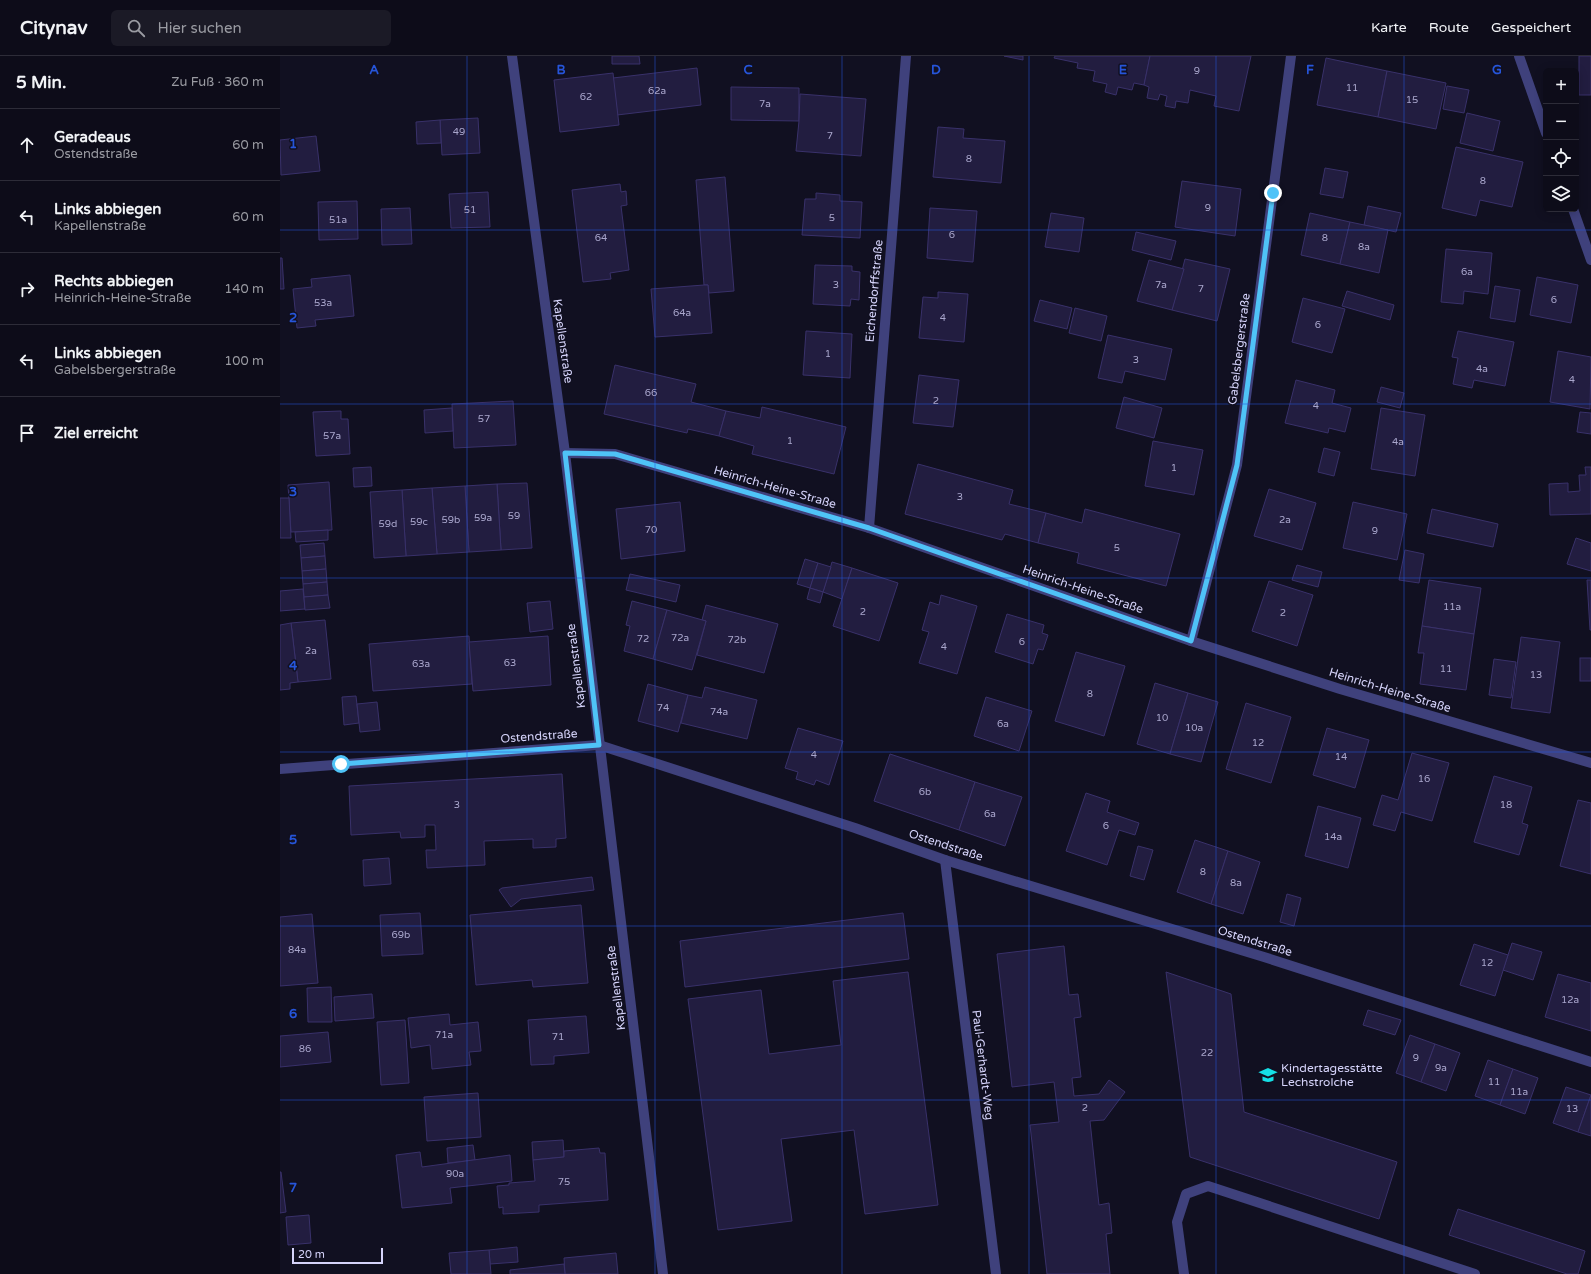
<!DOCTYPE html>
<html lang="de">
<head>
<meta charset="utf-8">
<style>
  body { margin:0; font-family:"Varela Round",sans-serif; background:#1b1a26; color:#f1f3f6 }
  .controls { position:absolute; right:12px; top:12px; display:grid; overflow:hidden; border-radius:6px; box-shadow:0 2px 10px #0003 }
  .controls button { width:36px; height:36px; display:grid; place-items:center; padding:0; border:0; border-bottom:1px solid #2d2c38; background:#0d0c19; color:#f1f3f6; font:20px sans-serif }
  .scale { position:absolute; left:12px; bottom:10px; width:91px; box-sizing:border-box; padding-left:4px; border:2px solid #d6d4fb; border-top:0; font-size:11px; line-height:14px; white-space:nowrap; color:#d6d4fb; -webkit-text-stroke:3px #111021; paint-order:stroke }
  .stop { position:absolute; width:12px; height:12px; margin:-9px; border:3px solid #4fc3f7; border-radius:50%; background:#fff }
  .stop.end { background:#4fc3f7; border-color:#fff; box-shadow:0 1px 4px #0008 }
  .list { margin:0; padding:0; list-style:none }
  h2 { display:flex; justify-content:space-between; align-items:center; height:52px; margin:0; padding:0 16px; font-size:17px }
  h2 small { font-size:13px; font-weight:400; color:#9a9ba2 }
  .list li { display:grid; grid-template-columns:26px 1fr auto; gap:12px; align-items:center; box-sizing:border-box; height:72px; padding:0 16px; border-top:1px solid #2d2c38 }
  .list b { display:block; font-size:15px; white-space:nowrap }
  .list p { margin:0; font-size:13px; white-space:nowrap; color:#9a9ba2 }
  .list em { font-size:13px; font-style:normal; color:#9a9ba2 }
  .icon { flex:none; width:22px; height:22px; fill:none; stroke:currentColor; stroke-width:2; stroke-linecap:round; stroke-linejoin:round }
  .map { position:relative; flex:none; width:1311px; height:1218px; overflow:hidden }
  header { display:flex; align-items:center; gap:24px; box-sizing:border-box; height:56px; padding:0 20px; background:#0d0c19; border-bottom:1px solid #2d2c38 }
  header strong { font-size:19px }
  nav { display:flex; gap:22px; margin-inline-start:auto; font-size:14px }
  .search { width:280px; height:36px; background:#1b1a26; display:flex; align-items:center; gap:10px; box-sizing:border-box; padding:0 14px; border-radius:6px; color:#9a9ba2; font-size:15px }
  main { display:flex }
  aside { flex:1; background:#0d0c19 }
  .map>svg:first-child { display:block }
  .building { fill:#221d40; stroke:#39316a }
  .lines { fill:none; stroke-linecap:round; stroke-linejoin:round }
  .minor { stroke:#3f417c; stroke-width:10 }
  .route { stroke:#4fc3f7; stroke-width:5 }
  .grid { fill:none; stroke:#2655da; stroke-width:1; stroke-opacity:0.55 }
  .labels { text-anchor:middle; dominant-baseline:central; stroke-width:3; stroke-linejoin:round; paint-order:stroke }
  .number-label { font-size:10px; fill:#a9a6cc }
  .street-label { font-size:12px; fill:#d6d4fb; stroke:#111021 }
  .poi-label { font-size:12px; fill:#d6d4fb; stroke:#111021; text-anchor:start }
  .grid-label { font-size:13px; text-anchor:middle; font-weight:bold; fill:#2655da; stroke:#111021; stroke-width:3; stroke-linejoin:round; paint-order:stroke }
</style>
</head>
<body>
<header>
<strong>Citynav</strong>
<div class="search"><svg class="icon" aria-label="search" viewBox="0 0 24 24"><circle cx="10" cy="10" r="6"/><path d="M15 15l6 6"/></svg>Hier suchen</div>
<nav><a>Karte</a><a>Route</a><a>Gespeichert</a></nav>
</header>
<main>
<aside>
<h2>5 Min.<small>Zu Fuß · 360 m</small></h2>
<ul class="list">
<li><svg class="icon" aria-label="ahead" viewBox="0 0 24 24"><path d="M12 20V5M6 11l6-6 6 6"/></svg><div><b>Geradeaus</b><p>Ostendstraße</p></div><em>60 m</em></li>
<li><svg class="icon" aria-label="left" viewBox="0 0 24 24"><path d="M17 20v-9H6M10 6l-5 5 5 5"/></svg><div><b>Links abbiegen</b><p>Kapellenstraße</p></div><em>60 m</em></li>
<li><svg class="icon" aria-label="right" viewBox="0 0 24 24"><path d="M7 20v-9h11M14 6l5 5-5 5"/></svg><div><b>Rechts abbiegen</b><p>Heinrich-Heine-Straße</p></div><em>140 m</em></li>
<li><svg class="icon" aria-label="left" viewBox="0 0 24 24"><path d="M17 20v-9H6M10 6l-5 5 5 5"/></svg><div><b>Links abbiegen</b><p>Gabelsbergerstraße</p></div><em>100 m</em></li>
<li><svg class="icon" aria-label="arrive" viewBox="0 0 24 24"><path d="M6 21V4h12l-3 4 3 4H6"/></svg><div><b>Ziel erreicht</b></div></li>
</ul>
</aside>
<div class="map">
<svg width="1311" height="1218" viewBox="0 0 1311 1218">
  <rect width="100%" height="100%" fill="#111021"/>
  <g class="building">
    <polygon points="332,0 359,0 360,8 332,8"/>
    <polygon points="724,0 743,0 743,4"/>
    <polygon points="775,0 870,0 864,29 854,27 852,34 838,31 836,39 825,36 827,28 813,25 815,15 797,12 798,7 774,2"/>
    <polygon points="870,0 971,0 959,55 934,50 936,40 910,34 908,47 896,45 895,52 885,50 887,40 880,38 878,44 867,42 869,31 864,29"/>
    <rect x="1299" y="0" width="12" height="39"/>
    <polygon points="1046,2 1107,15 1098,61 1037,49"/>
    <polygon points="417,12 421,49 337,59 333,22"/>
    <polygon points="1107,15 1166,27 1156,73 1098,61"/>
    <polygon points="333,17 339,69 280,76 274,24"/>
    <polygon points="1167,30 1189,34 1184,57 1163,53"/>
    <polygon points="451,31 519,32 519,65 451,64"/>
    <polygon points="520,38 586,43 581,100 516,95 519,65"/>
    <polygon points="1187,57 1220,65 1213,95 1180,87"/>
    <polygon points="198,62 200,97 162,99 160,64"/>
    <polygon points="160,64 161,87 137,88 136,66"/>
    <polygon points="658,71 684,73 683,82 725,85 721,127 653,121"/>
    <polygon points="36,80 40,115 1,119 0,84"/>
    <polygon points="1176,91 1243,106 1232,151 1200,144 1196,160 1162,152"/>
    <polygon points="1045,112 1068,116 1063,142 1040,138"/>
    <polygon points="445,121 454,235 429,237 428,229 424,229 416,124"/>
    <polygon points="902,125 961,133 955,180 895,171"/>
    <polygon points="340,128 341,136 346,135 347,149 341,150 349,214 330,217 331,223 303,226 292,134"/>
    <polygon points="208,136 210,171 171,172 169,138"/>
    <polygon points="536,137 560,139 560,145 582,146 580,182 522,179 525,143 536,143"/>
    <polygon points="77,145 78,183 39,184 38,146"/>
    <polygon points="1088,150 1121,157 1116,176 1084,169"/>
    <polygon points="130,152 132,188 102,189 101,153"/>
    <polygon points="650,152 697,155 693,206 647,202"/>
    <polygon points="771,157 804,162 799,196 765,191"/>
    <polygon points="1030,157 1070,166 1060,208 1021,199"/>
    <polygon points="1070,166 1108,174 1099,217 1060,208"/>
    <polygon points="856,176 896,185 891,204 852,194"/>
    <polygon points="1166,193 1212,197 1208,238 1184,235 1183,248 1161,246"/>
    <polygon points="0,202 2,202 4,233 0,233"/>
    <polygon points="905,203 950,213 937,265 892,254"/>
    <polygon points="869,204 904,213 892,254 857,245"/>
    <polygon points="535,209 572,210 572,215 580,216 579,244 571,243 570,250 533,248"/>
    <polygon points="70,219 74,260 35,264 36,270 17,272 13,233 32,231 31,223"/>
    <polygon points="1257,221 1298,229 1291,267 1250,259"/>
    <polygon points="424,229 428,229 432,277 375,281 371,233"/>
    <polygon points="1215,230 1240,234 1235,266 1210,262"/>
    <polygon points="1067,235 1114,249 1110,264 1062,250"/>
    <polygon points="658,236 688,238 684,286 639,282 643,241 658,242"/>
    <polygon points="1023,242 1065,253 1052,297 1012,286"/>
    <polygon points="760,244 792,252 787,273 754,265"/>
    <polygon points="795,252 827,260 821,285 789,277"/>
    <polygon points="526,275 572,278 570,322 523,319"/>
    <polygon points="1178,275 1234,286 1225,330 1194,324 1192,332 1173,328 1178,302 1172,301"/>
    <polygon points="828,279 892,293 885,324 845,315 842,327 818,322"/>
    <polygon points="1278,295 1311,301 1310,353 1270,346"/>
    <polygon points="335,309 416,328 411,346 446,355 439,380 408,373 407,377 324,358"/>
    <polygon points="639,319 679,324 673,371 633,367"/>
    <polygon points="1016,324 1055,334 1052,347 1071,352 1065,376 1049,372 1048,377 1005,367"/>
    <polygon points="1101,331 1124,337 1120,352 1097,346"/>
    <polygon points="844,341 882,352 874,382 836,372"/>
    <polygon points="233,345 236,389 174,392 172,348"/>
    <polygon points="482,351 566,371 554,418 472,398 474,390 439,380 446,355 480,362"/>
    <polygon points="172,352 173,375 145,377 144,354"/>
    <polygon points="1101,352 1145,359 1135,420 1091,413"/>
    <polygon points="61,355 61,363 68,363 70,398 36,400 33,356"/>
    <polygon points="1300,356 1311,357 1311,378 1297,376"/>
    <polygon points="873,385 923,394 914,439 865,430"/>
    <polygon points="1044,392 1060,396 1054,420 1038,416"/>
    <polygon points="638,408 733,434 729,448 766,457 758,487 725,478 722,484 625,458"/>
    <polygon points="91,411 92,430 74,431 73,412"/>
    <polygon points="1305,411 1311,411 1311,458 1270,459 1269,428 1288,427 1288,436 1300,435 1299,419 1306,419"/>
    <polygon points="49,426 52,474 11,476 8,429"/>
    <polygon points="247,427 252,492 221,494 217,428"/>
    <polygon points="217,428 221,494 189,496 185,430"/>
    <polygon points="185,430 189,496 157,498 152,432"/>
    <polygon points="152,432 157,498 126,500 122,434"/>
    <polygon points="989,433 1036,447 1022,494 974,480"/>
    <polygon points="122,434 126,500 94,502 90,436"/>
    <polygon points="0,442 9,442 11,482 0,482"/>
    <polygon points="400,446 405,495 341,503 336,453"/>
    <polygon points="1073,446 1127,458 1117,504 1063,492"/>
    <polygon points="805,453 900,478 886,530 797,507 799,497 758,487 766,457 802,467"/>
    <polygon points="1152,453 1218,468 1213,491 1147,477"/>
    <polygon points="48,474 48,484 16,486 15,476"/>
    <polygon points="1296,482 1311,487 1311,515 1287,508"/>
    <polygon points="44,487 45,500 21,502 20,489"/>
    <polygon points="1125,494 1144,498 1139,527 1119,524"/>
    <polygon points="45,500 46,513 22,515 21,502"/>
    <polygon points="525,503 538,507 530,532 517,528"/>
    <polygon points="552,506 572,512 562,543 543,536"/>
    <polygon points="538,507 551,511 543,536 530,532"/>
    <polygon points="1017,509 1042,516 1038,531 1012,524"/>
    <polygon points="572,512 618,527 599,585 553,570"/>
    <polygon points="46,513 47,526 23,528 22,515"/>
    <polygon points="350,518 400,529 396,546 346,534"/>
    <polygon points="1149,524 1201,532 1194,578 1142,570"/>
    <polygon points="1307,524 1311,524 1311,574 1310,574"/>
    <polygon points="989,525 1033,539 1017,590 972,575"/>
    <polygon points="47,526 48,539 24,541 23,528"/>
    <polygon points="530,532 543,536 540,547 527,543"/>
    <polygon points="23,533 25,553 0,555 0,535"/>
    <polygon points="48,539 50,552 25,554 24,541"/>
    <polygon points="661,539 697,550 677,618 639,607 649,576 642,574 650,546 659,549"/>
    <polygon points="270,545 273,573 250,576 247,547"/>
    <polygon points="352,545 387,554 373,603 344,595 350,570 346,569"/>
    <polygon points="426,549 498,568 484,617 417,599 426,565 422,564"/>
    <polygon points="387,554 426,565 412,614 373,603"/>
    <polygon points="727,558 764,569 762,577 768,579 763,594 758,593 753,608 715,596"/>
    <polygon points="45,564 51,623 18,626 11,567"/>
    <polygon points="11,567 18,626 10,627 10,633 0,634 0,569"/>
    <polygon points="1142,570 1194,578 1186,634 1140,628 1144,597 1138,597"/>
    <polygon points="189,580 192,628 93,635 89,588"/>
    <polygon points="268,580 271,629 193,635 189,586"/>
    <polygon points="1241,581 1280,586 1270,657 1231,652"/>
    <polygon points="796,596 845,610 824,680 775,665"/>
    <rect x="1300" y="602" width="11" height="23"/>
    <polygon points="1214,603 1236,606 1231,642 1209,639"/>
    <polygon points="875,627 908,637 890,698 857,688"/>
    <polygon points="368,628 408,639 398,676 358,665"/>
    <polygon points="425,631 477,644 467,683 401,667 408,639 422,642"/>
    <polygon points="908,637 938,646 921,706 890,698"/>
    <polygon points="76,640 79,667 64,669 62,641"/>
    <polygon points="706,641 752,655 739,695 694,680"/>
    <polygon points="97,646 100,674 80,676 77,648"/>
    <polygon points="966,647 1011,661 991,727 946,713"/>
    <polygon points="518,672 563,685 549,729 536,724 534,729 516,723 518,716 505,712"/>
    <polygon points="1047,672 1089,684 1075,732 1033,719"/>
    <polygon points="1132,697 1169,707 1152,765 1121,756 1115,775 1093,769 1102,739 1118,744"/>
    <polygon points="610,698 695,726 679,774 594,745"/>
    <polygon points="282,718 286,782 276,783 276,791 253,792 253,783 204,785 205,809 147,812 146,794 156,794 155,769 145,769 145,781 121,782 120,776 71,779 69,730"/>
    <polygon points="1214,720 1252,731 1242,767 1248,769 1239,799 1194,786"/>
    <polygon points="695,726 742,741 725,790 679,774"/>
    <polygon points="806,737 830,745 827,756 859,767 855,779 839,774 827,809 786,795"/>
    <polygon points="1298,744 1311,747 1311,818 1280,810"/>
    <polygon points="1038,750 1081,762 1068,812 1025,800"/>
    <polygon points="915,784 948,795 931,848 897,836"/>
    <polygon points="858,790 873,794 864,824 850,820"/>
    <polygon points="948,795 980,806 963,858 931,848"/>
    <polygon points="109,802 111,828 84,830 83,804"/>
    <polygon points="312,821 314,834 241,843 231,851 219,834 222,832"/>
    <polygon points="1007,838 1021,842 1014,870 1000,866"/>
    <polygon points="301,849 308,927 253,931 252,924 196,929 190,859"/>
    <polygon points="140,857 143,898 102,900 100,859"/>
    <polygon points="623,857 629,903 405,931 400,885"/>
    <polygon points="32,858 38,927 0,930 0,861"/>
    <polygon points="1232,887 1262,896 1253,924 1223,914"/>
    <polygon points="1194,888 1228,899 1215,940 1180,929"/>
    <polygon points="784,890 789,939 798,938 801,961 794,962 801,1021 792,1022 794,1040 819,1038 829,1024 845,1036 824,1064 810,1065 819,1149 829,1147 832,1177 826,1178 830,1218 767,1218 750,1069 779,1066 774,1026 732,1031 717,898"/>
    <polygon points="628,916 658,1149 585,1158 574,1074 501,1083 512,1165 438,1174 408,943 481,934 489,998 561,989 553,925"/>
    <polygon points="886,916 951,938 964,1056 1117,1106 1099,1163 910,1101"/>
    <polygon points="1278,918 1311,927 1311,975 1265,961"/>
    <polygon points="51,931 52,966 28,966 27,932"/>
    <polygon points="92,938 94,962 55,965 54,941"/>
    <polygon points="1088,954 1121,964 1115,979 1083,969"/>
    <polygon points="169,958 170,969 198,966 201,995 189,996 191,1009 152,1013 150,989 131,992 128,962"/>
    <polygon points="306,960 309,997 274,1000 274,1008 251,1009 248,964"/>
    <polygon points="125,964 129,1027 101,1029 97,966"/>
    <polygon points="48,976 51,1006 0,1011 0,980"/>
    <polygon points="1130,979 1155,988 1141,1026 1116,1017"/>
    <polygon points="1155,988 1180,997 1166,1035 1141,1026"/>
    <polygon points="1208,1004 1233,1013 1220,1049 1195,1040"/>
    <polygon points="1233,1013 1258,1022 1245,1058 1220,1049"/>
    <polygon points="1286,1031 1311,1039 1298,1076 1273,1067"/>
    <polygon points="198,1037 201,1081 147,1085 144,1041"/>
    <polygon points="1311,1039 1311,1080 1298,1076"/>
    <polygon points="283,1084 284,1101 253,1104 252,1086"/>
    <polygon points="193,1089 195,1104 168,1107 167,1092"/>
    <polygon points="319,1092 320,1097 325,1097 328,1144 259,1149 259,1156 223,1158 223,1151 219,1152 217,1130 229,1129 229,1127 255,1125 253,1104 284,1101 284,1095"/>
    <polygon points="140,1096 142,1111 230,1099 232,1125 170,1132 172,1147 122,1152 116,1099"/>
    <polygon points="0,1116 1,1116 6,1156 0,1157"/>
    <polygon points="1178,1153 1305,1195 1298,1218 1287,1218 1169,1179"/>
    <polygon points="29,1159 31,1187 8,1189 6,1161"/>
    <polygon points="237,1191 238,1206 210,1208 209,1194"/>
    <polygon points="209,1194 211,1218 171,1218 169,1197"/>
    <polygon points="336,1197 338,1218 285,1218 284,1202"/>
    <polygon points="284,1208 285,1218 230,1218 230,1214"/>
  </g>
  <g class="lines">
    <g class="minor">
      <polyline points="232,0 285,397 383,1218"/>
      <polyline points="1239,0 1266,77"/>
      <polyline points="1293,153 1311,204"/>
      <polyline points="285,397 335,398 589,472 911,585 1060,633 1311,707"/>
      <polyline points="589,472 626,0"/>
      <polyline points="911,585 957,409 1011,0"/>
      <polyline points="0,713 319,689 575,772 665,804 984,901 1311,1006"/>
      <polyline points="665,804 716,1218"/>
      <polyline points="904,1218 897,1166 906,1138 928,1130 1195,1218"/>
    </g>
  </g>
  <g class="lines">
    <polyline class="route" points="61,708 319,689 285,397 335,398 589,472 911,585 957,409 993,137"/>
  </g>
  <path class="grid" d="M187 0V1218M375 0V1218M562 0V1218M749 0V1218M936 0V1218M1124 0V1218M0 174H1311M0 348H1311M0 522H1311M0 696H1311M0 870H1311M0 1044H1311"/>
  <defs>
    <g id="school-bare" transform="scale(1.38)"><path d="M0-5L7-2L0 1L-7-2ZM-4 1L0 2.5L4 1V4Q0 6-4 4Z" fill="#15dfe6" stroke="#111021" stroke-width="2.5" paint-order="stroke"/></g>
  </defs>
  <g fill-rule="evenodd">
    <use href="#school-bare" x="988" y="1019"/>
  </g>
  <g class="labels">
    <g class="number-label">
      <text x="917" y="15">9</text>
      <text x="1072" y="32">11</text>
      <text x="377" y="35">62a</text>
      <text x="306" y="41">62</text>
      <text x="1132" y="44">15</text>
      <text x="485" y="48">7a</text>
      <text x="179" y="76">49</text>
      <text x="550" y="80">7</text>
      <text x="689" y="103">8</text>
      <text x="1203" y="125">8</text>
      <text x="928" y="152">9</text>
      <text x="190" y="154">51</text>
      <text x="552" y="162">5</text>
      <text x="58" y="164">51a</text>
      <text x="672" y="179">6</text>
      <text x="321" y="182">64</text>
      <text x="1045" y="182">8</text>
      <text x="1084" y="191">8a</text>
      <text x="1187" y="216">6a</text>
      <text x="556" y="229">3</text>
      <text x="881" y="229">7a</text>
      <text x="921" y="233">7</text>
      <text x="1274" y="244">6</text>
      <text x="43" y="247">53a</text>
      <text x="402" y="257">64a</text>
      <text x="663" y="262">4</text>
      <text x="1038" y="269">6</text>
      <text x="548" y="298">1</text>
      <text x="856" y="304">3</text>
      <text x="1202" y="313">4a</text>
      <text x="1292" y="324">4</text>
      <text x="371" y="337">66</text>
      <text x="656" y="345">2</text>
      <text x="1036" y="350">4</text>
      <text x="204" y="363">57</text>
      <text x="52" y="380">57a</text>
      <text x="510" y="385">1</text>
      <text x="1118" y="386">4a</text>
      <text x="894" y="412">1</text>
      <text x="680" y="441">3</text>
      <text x="234" y="460">59</text>
      <text x="203" y="462">59a</text>
      <text x="171" y="464">59b</text>
      <text x="1005" y="464">2a</text>
      <text x="139" y="466">59c</text>
      <text x="108" y="468">59d</text>
      <text x="371" y="474">70</text>
      <text x="1095" y="475">9</text>
      <text x="837" y="492">5</text>
      <text x="1172" y="551">11a</text>
      <text x="583" y="556">2</text>
      <text x="1003" y="557">2</text>
      <text x="400" y="582">72a</text>
      <text x="363" y="583">72</text>
      <text x="457" y="584">72b</text>
      <text x="742" y="586">6</text>
      <text x="664" y="591">4</text>
      <text x="31" y="595">2a</text>
      <text x="230" y="607">63</text>
      <text x="141" y="608">63a</text>
      <text x="1166" y="613">11</text>
      <text x="1256" y="619">13</text>
      <text x="810" y="638">8</text>
      <text x="383" y="652">74</text>
      <text x="439" y="656">74a</text>
      <text x="882" y="662">10</text>
      <text x="723" y="668">6a</text>
      <text x="914" y="672">10a</text>
      <text x="978" y="687">12</text>
      <text x="534" y="699">4</text>
      <text x="1061" y="701">14</text>
      <text x="1144" y="723">16</text>
      <text x="645" y="736">6b</text>
      <text x="177" y="749">3</text>
      <text x="1226" y="749">18</text>
      <text x="710" y="758">6a</text>
      <text x="826" y="770">6</text>
      <text x="1053" y="781">14a</text>
      <text x="923" y="816">8</text>
      <text x="956" y="827">8a</text>
      <text x="121" y="879">69b</text>
      <text x="17" y="894">84a</text>
      <text x="1207" y="907">12</text>
      <text x="1290" y="944">12a</text>
      <text x="164" y="979">71a</text>
      <text x="278" y="981">71</text>
      <text x="25" y="993">86</text>
      <text x="927" y="997">22</text>
      <text x="1136" y="1002">9</text>
      <text x="1161" y="1012">9a</text>
      <text x="1214" y="1026">11</text>
      <text x="1239" y="1036">11a</text>
      <text x="805" y="1052">2</text>
      <text x="1292" y="1053">13</text>
      <text x="175" y="1118">90a</text>
      <text x="284" y="1126">75</text>
    </g>
    <g class="street-label">
      <text transform="translate(594 235) rotate(-85)">Eichendorffstraße</text>
      <text transform="translate(283 285) rotate(82)">Kapellenstraße</text>
      <text transform="translate(959 293) rotate(-83)">Gabelsbergerstraße</text>
      <text transform="translate(495 431) rotate(16)">Heinrich-Heine-Straße</text>
      <text transform="translate(803 533) rotate(19)">Heinrich-Heine-Straße</text>
      <text transform="translate(296 610) rotate(-97)">Kapellenstraße</text>
      <text transform="translate(1110 634) rotate(17)">Heinrich-Heine-Straße</text>
      <text transform="translate(259 680) rotate(-4)">Ostendstraße</text>
      <text transform="translate(666 789) rotate(18)">Ostendstraße</text>
      <text transform="translate(975 885) rotate(17)">Ostendstraße</text>
      <text transform="translate(336 932) rotate(-97)">Kapellenstraße</text>
      <text transform="translate(703 1009) rotate(83)">Paul-Gerhardt-Weg</text>
    </g>
    <g class="poi-label">
      <text x="1001" y="1012">Kindertagesstätte<tspan x="1001" dy="14">Lechstrolche</tspan></text>
    </g>
  </g>
  <g class="grid-label">
    <text x="94" y="18">A</text>
    <text x="281" y="18">B</text>
    <text x="468" y="18">C</text>
    <text x="656" y="18">D</text>
    <text x="843" y="18">E</text>
    <text x="1030" y="18">F</text>
    <text x="1217" y="18">G</text>
    <text x="13" y="92">1</text>
    <text x="13" y="266">2</text>
    <text x="13" y="440">3</text>
    <text x="13" y="614">4</text>
    <text x="13" y="788">5</text>
    <text x="13" y="962">6</text>
    <text x="13" y="1136">7</text>
  </g>
</svg>
<div class="controls">
<button>+</button>
<button>−</button>
<button><svg class="icon" aria-label="locate" viewBox="0 0 24 24"><circle cx="12" cy="12" r="6"/><path d="M12 2v4M12 18v4M2 12h4M18 12h4"/></svg></button>
<button><svg class="icon" aria-label="layers" viewBox="0 0 24 24"><path d="M12 4l9 5-9 5-9-5zM3 14l9 5 9-5"/></svg></button>
</div>
<div class="scale">20 m</div>
<div class="stop" style="left:61px;top:708px"></div>
<div class="stop end" style="left:993px;top:137px"></div>
</div>
</main>
</body>
</html>
